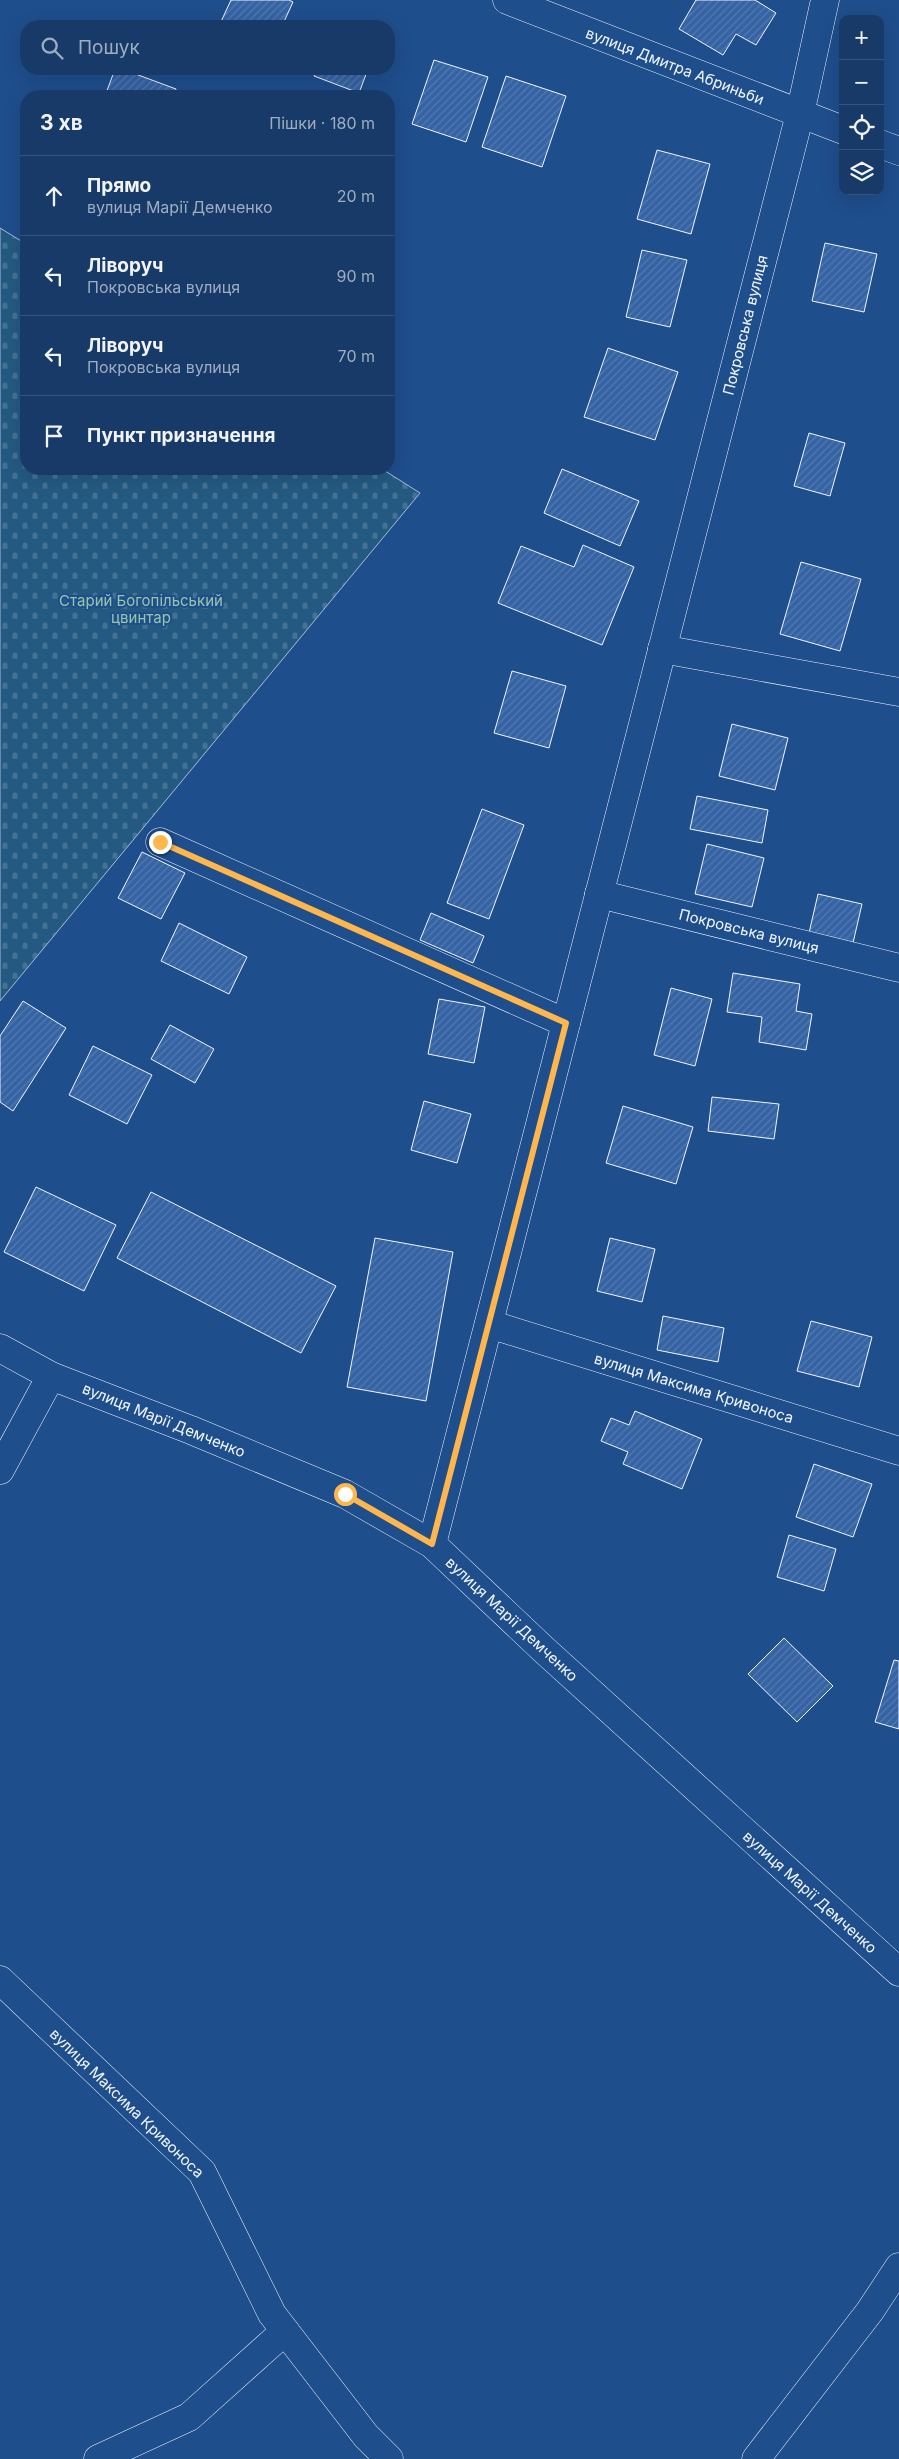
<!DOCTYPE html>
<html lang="uk">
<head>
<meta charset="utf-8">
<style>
  body { margin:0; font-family:Inter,sans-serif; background:#20416f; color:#f1f3f6 }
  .controls { position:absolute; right:15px; top:15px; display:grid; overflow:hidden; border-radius:10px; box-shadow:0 5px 20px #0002 }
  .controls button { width:45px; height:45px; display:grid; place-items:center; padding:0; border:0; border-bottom:1px solid #36547d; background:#173a69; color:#f1f3f6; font:25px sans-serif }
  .stop { position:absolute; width:15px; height:15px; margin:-11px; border:4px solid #ffb74d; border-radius:50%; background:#fff }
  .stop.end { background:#ffb74d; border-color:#fff; box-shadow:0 1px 5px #0008 }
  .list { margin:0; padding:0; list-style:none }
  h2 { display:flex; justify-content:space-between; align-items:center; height:65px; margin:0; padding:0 20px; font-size:21px }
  h2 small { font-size:16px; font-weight:400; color:#9eadc0 }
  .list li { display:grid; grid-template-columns:32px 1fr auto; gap:15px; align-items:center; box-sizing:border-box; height:80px; padding:0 20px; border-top:1px solid #36547d }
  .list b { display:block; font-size:19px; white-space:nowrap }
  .list p { margin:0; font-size:16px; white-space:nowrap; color:#9eadc0 }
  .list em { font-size:16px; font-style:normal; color:#9eadc0 }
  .icon { flex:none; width:28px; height:28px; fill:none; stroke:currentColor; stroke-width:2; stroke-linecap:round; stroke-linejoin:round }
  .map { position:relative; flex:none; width:899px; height:2459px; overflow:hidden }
  .search { position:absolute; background:#173a69; box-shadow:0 5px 20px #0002; left:20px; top:20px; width:375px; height:55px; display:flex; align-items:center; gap:12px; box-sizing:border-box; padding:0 18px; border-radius:20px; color:#9eadc0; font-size:19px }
  .panel { position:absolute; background:#173a69; box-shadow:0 5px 20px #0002; left:20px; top:90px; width:375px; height:385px; border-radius:20px }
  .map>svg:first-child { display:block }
  .cemetery { fill:url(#cemetery-stones); stroke:#a8bbd7 }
  .building { fill:url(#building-hatch); stroke:#f2f6ff }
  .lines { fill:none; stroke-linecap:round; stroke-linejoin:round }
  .street-casing { stroke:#f2f6ff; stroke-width:29 }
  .street { stroke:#1f4e8c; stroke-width:28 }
  .route { stroke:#ffb74d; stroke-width:6 }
  .labels { text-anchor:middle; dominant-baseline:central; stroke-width:4; stroke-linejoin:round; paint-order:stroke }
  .street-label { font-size:15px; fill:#f2f6ff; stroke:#1f4e8c }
  .park-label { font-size:15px; fill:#97c8a6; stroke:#1f4e8c }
</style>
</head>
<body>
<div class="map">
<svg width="899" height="2459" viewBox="0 0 899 2459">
  <defs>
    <pattern id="cemetery-stones" width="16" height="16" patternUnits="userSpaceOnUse" patternTransform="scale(1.25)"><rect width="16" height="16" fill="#245a82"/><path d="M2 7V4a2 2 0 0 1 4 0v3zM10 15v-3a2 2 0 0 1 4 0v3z" fill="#447295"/></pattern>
    <pattern id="building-hatch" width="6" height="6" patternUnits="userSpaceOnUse" patternTransform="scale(1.25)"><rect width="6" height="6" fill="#3563a3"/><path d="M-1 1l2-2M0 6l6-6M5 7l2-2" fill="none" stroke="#537ab1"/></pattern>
  </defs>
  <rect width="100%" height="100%" fill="#1f4e8c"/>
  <polygon class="cemetery" points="0,228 26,244 26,469 382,469 420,493 0,1001"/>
  <g class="building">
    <polygon points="231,0 289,0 293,2 282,26 219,26"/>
    <polygon points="696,0 755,0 776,13 756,45 736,34 723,55 679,29"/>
    <polygon points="335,21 349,26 333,26"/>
    <polygon points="434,60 488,77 466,142 412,124"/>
    <polygon points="115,69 122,69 176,89 174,96 105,96"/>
    <polygon points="317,69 368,69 359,93 314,76"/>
    <polygon points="506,76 566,96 542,167 482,147"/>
    <polygon points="657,150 710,164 691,234 637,219"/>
    <polygon points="825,243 877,254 864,312 812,301"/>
    <polygon points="642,250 687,260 670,327 626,317"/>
    <polygon points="608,348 678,372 655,440 584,417"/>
    <polygon points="809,433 845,443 830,496 794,486"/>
    <polygon points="562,469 639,501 620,546 544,513"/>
    <polygon points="583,545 634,567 602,645 498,603 521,546 574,567"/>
    <polygon points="801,562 861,579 840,651 780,634"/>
    <polygon points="512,671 566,686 549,748 494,733"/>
    <polygon points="732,724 788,738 775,790 719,776"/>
    <polygon points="697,796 768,810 762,843 690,829"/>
    <polygon points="482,809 524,825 489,919 447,903"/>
    <polygon points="707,844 764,858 752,907 695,894"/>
    <polygon points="142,852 185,873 161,919 118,898"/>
    <polygon points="818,894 862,904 853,943 809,933"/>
    <polygon points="431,913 484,936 473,963 420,940"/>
    <polygon points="179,923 247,957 229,994 161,961"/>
    <polygon points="733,973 800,984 796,1011 812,1014 806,1050 759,1042 762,1017 727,1012"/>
    <polygon points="671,988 712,999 695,1066 654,1055"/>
    <polygon points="439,999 485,1007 474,1063 428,1054"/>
    <polygon points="23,1001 66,1028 13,1111 0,1102 0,1036"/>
    <polygon points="170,1025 214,1049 195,1083 151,1059"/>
    <polygon points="93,1046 152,1075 127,1124 69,1095"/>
    <polygon points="712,1097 779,1104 774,1139 708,1131"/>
    <polygon points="424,1101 471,1114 457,1163 411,1150"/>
    <polygon points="623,1106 693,1127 676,1184 606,1163"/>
    <polygon points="36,1187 116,1225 84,1291 4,1252"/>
    <polygon points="151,1192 336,1286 301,1353 117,1258"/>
    <polygon points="375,1238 453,1252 426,1401 347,1387"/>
    <polygon points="610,1238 655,1249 642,1302 597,1291"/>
    <polygon points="663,1316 724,1328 718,1362 657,1350"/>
    <polygon points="811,1321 872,1337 859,1387 797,1371"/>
    <polygon points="635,1411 702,1439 682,1489 623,1464 628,1452 601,1441 611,1418 629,1425"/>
    <polygon points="814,1464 872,1484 853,1537 796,1517"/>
    <polygon points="789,1535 836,1549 824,1591 777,1577"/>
    <polygon points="784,1638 833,1686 797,1722 748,1674"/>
    <polygon points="894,1660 899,1661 899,1729 875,1722"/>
  </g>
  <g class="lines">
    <g class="street-casing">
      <g id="street">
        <polyline points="507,0 843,130"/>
        <polyline points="880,144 899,151"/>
        <polyline points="662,649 899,692"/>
        <polyline points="160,842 566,1023"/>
        <polyline points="599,894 899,968"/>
        <polyline points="489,1324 899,1451"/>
        <polyline points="0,1348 51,1376 191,1430 345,1494 432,1544 543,1649 899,1972"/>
        <polyline points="0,1470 51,1376"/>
        <polyline points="432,1544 800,114 825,0"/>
        <polyline points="0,1980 202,2172 272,2314 366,2436 389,2459"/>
        <polyline points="98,2459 189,2417 285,2331"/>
        <polyline points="756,2459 870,2311 899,2267"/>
      </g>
    </g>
    <use href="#street" class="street"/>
  </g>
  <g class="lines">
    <polyline class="route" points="160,842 566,1023 432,1544 345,1494"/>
  </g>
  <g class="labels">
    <g class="street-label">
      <text transform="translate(675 66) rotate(21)">вулиця Дмитра Абриньби</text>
      <text transform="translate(745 325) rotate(-76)">Покровська вулиця</text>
      <text transform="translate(749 931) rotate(14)">Покровська вулиця</text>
      <text transform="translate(694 1388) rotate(17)">вулиця Максима Кривоноса</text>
      <text transform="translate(164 1420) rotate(22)">вулиця Марії Демченко</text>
      <text transform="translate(512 1619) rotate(43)">вулиця Марії Демченко</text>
      <text transform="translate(810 1892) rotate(42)">вулиця Марії Демченко</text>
      <text transform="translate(127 2103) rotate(44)">вулиця Максима Кривоноса</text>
    </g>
    <g class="park-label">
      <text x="141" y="600">Старий Богопільський<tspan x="141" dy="17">цвинтар</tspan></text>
    </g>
  </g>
</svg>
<div class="controls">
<button>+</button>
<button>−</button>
<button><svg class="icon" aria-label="locate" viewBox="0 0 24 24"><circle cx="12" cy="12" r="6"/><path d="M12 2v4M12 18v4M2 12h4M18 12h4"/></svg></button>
<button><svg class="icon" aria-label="layers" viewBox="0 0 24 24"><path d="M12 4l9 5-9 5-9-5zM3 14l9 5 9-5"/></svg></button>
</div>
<div class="stop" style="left:345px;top:1494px"></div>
<div class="stop end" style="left:160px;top:842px"></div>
<div class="search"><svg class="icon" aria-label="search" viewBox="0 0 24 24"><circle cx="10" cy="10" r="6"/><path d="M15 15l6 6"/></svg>Пошук</div>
<section class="panel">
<h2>3 хв<small>Пішки · 180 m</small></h2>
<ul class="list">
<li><svg class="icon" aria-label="ahead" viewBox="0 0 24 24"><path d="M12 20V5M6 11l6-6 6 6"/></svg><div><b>Прямо</b><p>вулиця Марії Демченко</p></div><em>20 m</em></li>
<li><svg class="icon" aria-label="left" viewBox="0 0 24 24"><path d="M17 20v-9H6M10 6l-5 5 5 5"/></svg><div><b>Ліворуч</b><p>Покровська вулиця</p></div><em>90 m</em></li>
<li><svg class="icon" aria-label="left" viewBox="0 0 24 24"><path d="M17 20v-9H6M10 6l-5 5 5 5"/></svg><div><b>Ліворуч</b><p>Покровська вулиця</p></div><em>70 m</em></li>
<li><svg class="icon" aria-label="arrive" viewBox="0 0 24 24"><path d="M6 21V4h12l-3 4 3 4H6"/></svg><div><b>Пункт призначення</b></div></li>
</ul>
</section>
</div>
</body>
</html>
